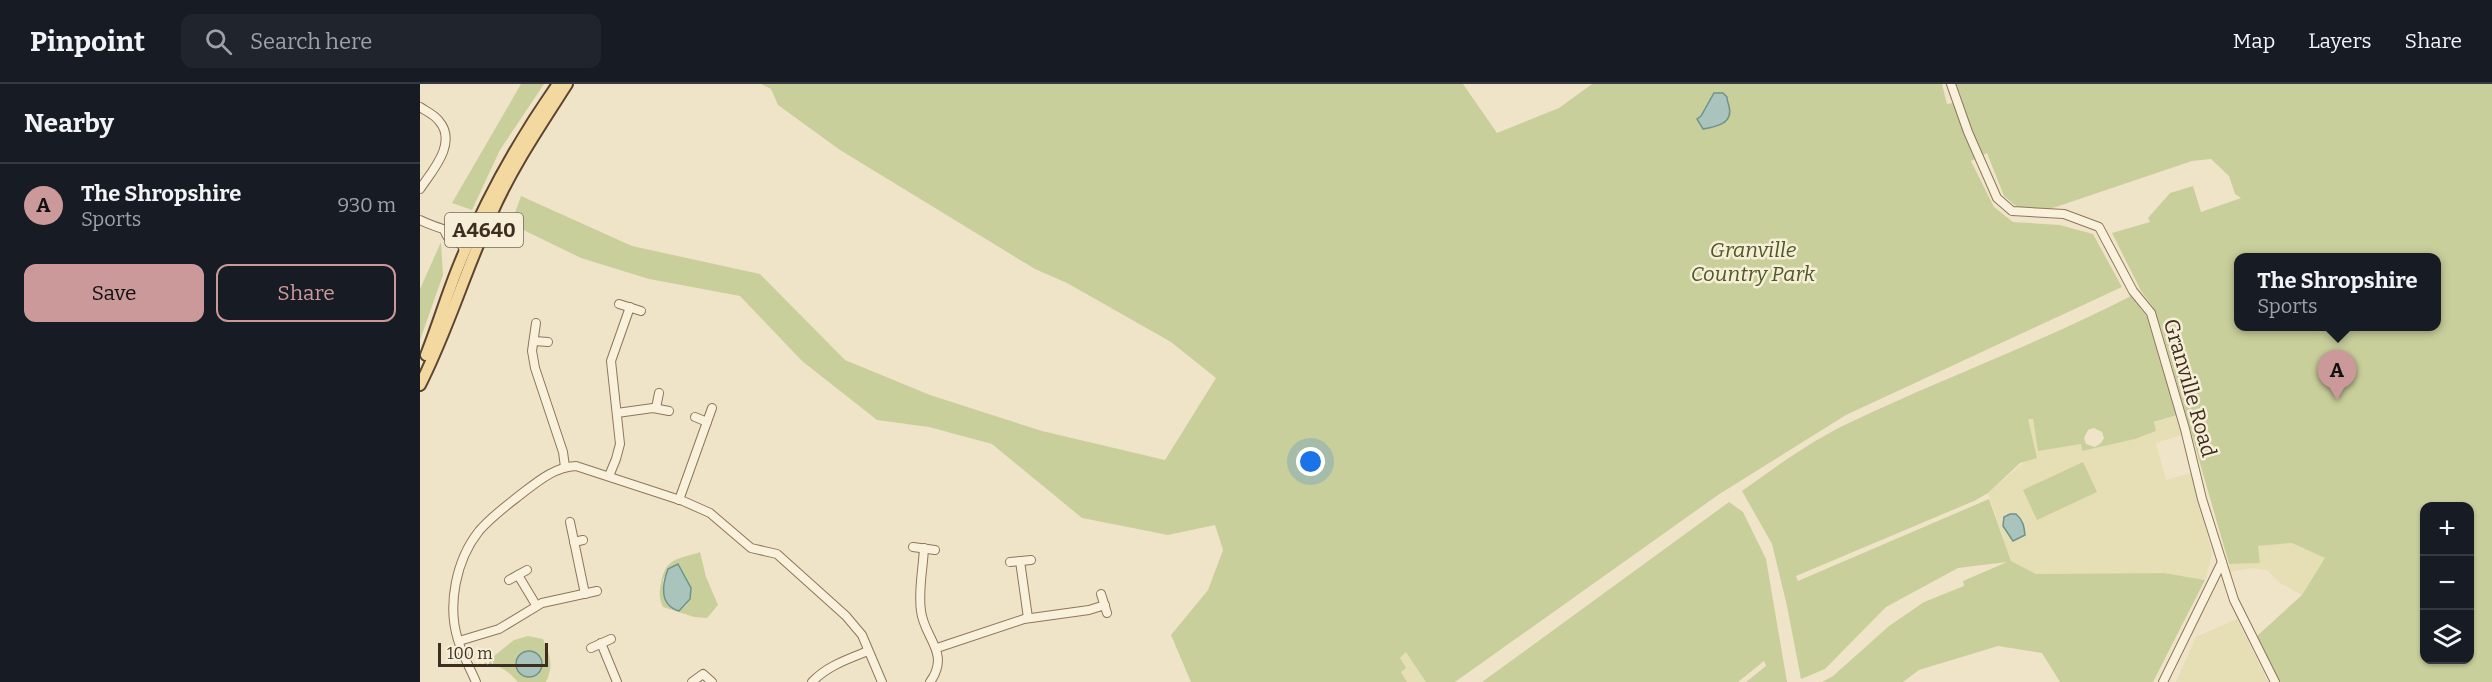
<!DOCTYPE html>
<html lang="en">
<head>
<meta charset="utf-8">
<style>
  body { margin:0; font-family:Bitter,serif; background:#20242c; color:#f1f3f6 }
  .controls { position:absolute; right:18px; bottom:18px; display:grid; overflow:hidden; border-radius:12px; box-shadow:0 2px 4px #0004 }
  .controls button { width:54px; height:54px; display:grid; place-items:center; padding:0; border:0; border-bottom:2px solid #363941; background:#171b24; color:#f1f3f6; font:30px sans-serif }
  .scale { position:absolute; left:18px; bottom:15px; width:110px; box-sizing:border-box; padding-left:6px; border:3px solid #3d2e20; border-top:0; font-size:16px; line-height:21px; white-space:nowrap; color:#3d2e20; -webkit-text-stroke:4px #f7eed8; paint-order:stroke }
  .you { position:absolute; left:891px; top:378px; width:21px; height:21px; margin:-15px; border:4px solid #fff; border-radius:50%; background:#1a73e8; box-shadow:0 0 0 9px #1a73e833 }
  .badge { display:grid; place-items:center; width:39px; height:39px; border-radius:50%; background:#cc999b; color:#111; font-size:20px; font-weight:700 }
  .pin { position:absolute; translate:-50% -50px; filter:drop-shadow(0 2px 3px #0008) }
  .pin::after { content:''; position:absolute; top:32px; width:21px; height:18px; background:inherit; clip-path:polygon(0 0,100% 0,50% 100%) }
  .popup { position:absolute; left:1814px; top:169px; width:207px; height:78px; box-sizing:border-box; display:grid; place-content:center; border-radius:12px; background:#171b24; filter:drop-shadow(0 2px 4px #0005); font-size:20px; white-space:nowrap; color:#9ea1a6 }
  .popup b { font-size:22px; color:#f1f3f6 }
  .popup::after { content:''; position:absolute; left:50%; top:100%; margin-left:-12px; border:12px solid transparent; border-top-color:#171b24 }
  .list { margin:0; padding:0; list-style:none }
  h2 { display:flex; justify-content:space-between; align-items:center; height:78px; margin:0; padding:0 24px; font-size:26px }
  h2 small { font-size:20px; font-weight:400; color:#9ea1a6 }
  .list li { display:grid; grid-template-columns:39px 1fr auto; gap:18px; align-items:center; box-sizing:border-box; height:84px; padding:0 24px; border-top:2px solid #363941 }
  .list b { display:block; font-size:22px; white-space:nowrap }
  .list p { margin:0; font-size:20px; white-space:nowrap; color:#9ea1a6 }
  .list em { font-size:20px; font-style:normal; color:#9ea1a6 }
  .actions { display:flex; gap:12px; padding:18px 24px }
  .actions a { flex:1; padding:14px 0; border:2px solid #cc999b; border-radius:12px; text-align:center; font-size:21px; color:#cc999b }
  .actions .main { background:#cc999b; color:#111 }
  .icon { flex:none; width:33px; height:33px; fill:none; stroke:currentColor; stroke-width:2; stroke-linecap:round; stroke-linejoin:round }
  .map { position:relative; flex:none; width:2072px; height:598px; overflow:hidden }
  header { display:flex; align-items:center; gap:36px; box-sizing:border-box; height:84px; padding:0 30px; background:#171b24; border-bottom:2px solid #363941 }
  header strong { font-size:28px }
  nav { display:flex; gap:33px; margin-inline-start:auto; font-size:21px }
  .search { width:420px; height:54px; background:#20242c; display:flex; align-items:center; gap:15px; box-sizing:border-box; padding:0 21px; border-radius:12px; color:#9ea1a6; font-size:22px }
  main { display:flex }
  aside { flex:1; background:#171b24 }
  .map>svg:first-child { display:block }
  .farmland { fill:#e6deb5 }
  .green { fill:#c9cf9b; fill-rule:evenodd }
  .water { fill:#a9c4bc; stroke:#6f938a; stroke-width:1.5 }
  .lines { fill:none; stroke-linecap:round; stroke-linejoin:round }
  .minor-casing { stroke:#8d765c; stroke-width:10 }
  .major-casing { stroke:#5b4430; stroke-width:14 }
  .minor { stroke:#faf1dc; stroke-width:8 }
  .major { stroke:#f3d9a0; stroke-width:10 }
  .labels { text-anchor:middle; dominant-baseline:central; stroke-width:5; stroke-linejoin:round; paint-order:stroke }
  .shield { fill:#f7eed8; stroke:#756857; stroke-width:1.5 }
  .shield-label { font-size:20px; font-weight:bold; fill:#3d2e20 }
  .park-label { font-size:21px; font-style:italic; fill:#4d5a26; stroke:#f7eed8 }
  .street-label { font-size:21px; fill:#3d2e20; stroke:#f7eed8 }
</style>
</head>
<body>
<header>
<strong>Pinpoint</strong>
<div class="search"><svg class="icon" aria-label="search" viewBox="0 0 24 24"><circle cx="10" cy="10" r="6"/><path d="M15 15l6 6"/></svg>Search here</div>
<nav><a>Map</a><a>Layers</a><a>Share</a></nav>
</header>
<main>
<aside>
<h2>Nearby<small></small></h2>
<ul class="list">
<li><span class="badge">A</span><div><b>The Shropshire</b><p>Sports</p></div><em>930 m</em></li>
</ul>
<div class="actions"><a class="main">Save</a><a>Share</a></div>
</aside>
<div class="map">
<svg width="2072" height="598" viewBox="0 0 2072 598">
  <rect width="100%" height="100%" fill="#f0e4c8"/>
  <g class="farmland">
    <polygon points="1656,327 1662,367 1715,355 1735,347 1733,339 1757,331 1762,351 1736,359 1746,396 1771,389 1792,470 1785,496 1744,489 1616,490 1591,477 1568,409 1605,377 1608,335"/>
    <polygon points="1872,459 1906,474 1882,511 1860,499 1847,486 1832,484 1810,488 1809,480 1840,479 1838,462"/>
    <polygon points="1817,535 1848,598 1756,598 1776,553"/>
    <polygon points="986,568 1006,598 987,598 981,588 980,574"/>
  </g>
  <g class="green">
    <polygon points="101,0 124,0 80,66 52,126 32,119"/>
    <path d="M341 0H1043L1077 49 1139 24 1172 0H1522L1527 20 1542 17 1536 0H2072V598H1860L1836 553 1882 511 1905 474 1872 459 1838 462 1840 479 1809 480 1741 244 1731 229 1733 223 1721 207 1692 149 1730 138 1728 134 1750 109 1773 102 1781 128 1821 114 1815 110 1809 92 1791 75 1772 77 1627 126 1597 123 1584 112 1567 69 1551 77 1574 123 1593 138 1640 141 1673 150 1702 203 1426 331 1298 411 1035 598H1006L986 568 980 574 986 584 981 588 987 598H771L751 551 788 506 803 466 795 441 748 451 662 434 572 360 509 343 457 336 382 277 320 212 229 195 161 174 91 140 101 112 212 162 340 190 425 276 510 311 622 347 745 376 796 294 751 258 647 199 615 185 420 66 358 21 351 5ZM1818 174H2016V242H1818ZM2004 422H2050V576H2004Z"/>
    <polygon points="21,158 23,191 0,256 0,205"/>
    <path d="M1711 212 1727 233 1757 331 1734 338 1736 347 1715 355 1662 367 1661 360 1618 367 1613 335H1608L1617 374 1600 379 1568 409 1554 417 1376 492 1378 497 1569 415 1591 477 1616 490 1744 489 1785 496 1733 598H1640L1622 569 1578 562 1499 586 1483 598H1402L1413 592 1469 542 1504 518 1544 502 1543 497 1587 478 1538 484 1466 523 1405 585 1381 595 1367 522 1352 460 1322 407C1357 382 1392 356 1431 338 1523 294 1620 259 1711 212ZM1674 344 1682 348 1684 354 1681 359 1675 363 1666 360 1664 354 1668 346Z"/>
    <polygon points="1663,378 1677,408 1617,436 1603,406"/>
    <polygon points="1309,418 1323,428 1346,475 1367,598 1326,598 1346,582 1344,577 1318,598 1062,598"/>
    <path d="M280 468 286 493 298 521 287 534 274 533 243 523C239 514 239 510 241 499 246 473 257 476 280 468ZM248 485C271 493 268 498 267 520L259 527 243 507V496Z"/>
    <path d="M108 552 123 555C130 572 134 581 126 598H98C88 587 79 580 64 580L94 556ZM113 568 121 577 102 591 95 578Z"/>
  </g>
  <g class="water">
    <path d="M1294 9H1303L1307 13C1307 16 1308 19 1309 22 1314 40 1295 43 1283 45L1277 35 1281 32Z"/>
    <path d="M1590 430H1596C1603 436 1604 442 1605 451L1593 457 1583 442 1584 433Z"/>
    <path d="M258 480 271 504 270 515 259 527C239 521 242 501 248 485Z"/>
    <circle cx="109" cy="580" r="13"/>
  </g>
  <g class="lines">
    <g class="minor-casing">
      <g id="minor">
        <polyline points="1531,0 1548,48 1577,114 1592,127 1644,130 1679,143 1713,207 1731,229 1765,345 1782,415 1814,516 1855,598"/>
        <path d="M0 23C6 27 15 31 19 37 38 59 12 87 0 105"/>
        <path d="M0 136C16 144 30 147 46 152L53 146"/>
        <polyline points="25,148 27,152 43,162 44,170"/>
        <polyline points="199,220 221,227"/>
        <polyline points="116,239 112,267 115,284 143,368 145,383"/>
        <polyline points="114,257 128,258"/>
        <polyline points="236,324 239,309"/>
        <polyline points="197,329 233,324 249,327"/>
        <polyline points="275,333 287,338"/>
        <polyline points="189,392 196,375 200,360 191,277 210,223"/>
        <polyline points="259,416 292,324"/>
        <polyline points="150,438 165,510"/>
        <polyline points="154,458 163,456"/>
        <polyline points="493,463 515,466"/>
        <path d="M504 464C503 485 498 507 501 527 504 554 531 569 510 598"/>
        <polyline points="600,477 608,534"/>
        <polyline points="590,478 611,476"/>
        <polyline points="98,491 116,521"/>
        <polyline points="89,496 107,486"/>
        <polyline points="681,510 687,529"/>
        <polyline points="39,557 79,545 122,519 177,507"/>
        <polyline points="181,559 197,598"/>
        <polyline points="171,564 191,555"/>
        <polyline points="517,564 604,535 669,526 685,521"/>
        <path d="M56 598C50 584 42 570 38 556 27 521 36 476 59 447 71 433 86 422 100 411 117 398 134 383 156 382L263 417 290 429 331 464 357 470 426 532 442 551 462 598"/>
        <polyline points="272,598 283,590 292,598"/>
        <path d="M392 598C407 582 428 575 448 567"/>
        <polyline points="1743,598 1802,478"/>
      </g>
    </g>
    <g class="major-casing">
      <g id="major">
        <path d="M6 271C18 241 27 210 39 181 65 116 98 57 138 0"/>
        <path d="M0 301C28 246 45 187 71 131 91 85 120 42 147 0"/>
      </g>
    </g>
    <use href="#minor" class="minor"/>
    <use href="#major" class="major"/>
  </g>
  <g class="labels">
    <rect class="shield" x="25" y="129" width="78" height="34" rx="4.5"/>
    <g class="shield-label">
      <text x="64" y="146">A4640</text>
    </g>
    <g class="park-label">
      <text x="1333" y="166">Granville<tspan x="1333" dy="24">Country Park</tspan></text>
    </g>
    <g class="street-label">
      <text transform="translate(1770 304) rotate(74)">Granville Road</text>
    </g>
  </g>
</svg>
<div class="controls">
<button>+</button>
<button>−</button>
<button><svg class="icon" aria-label="layers" viewBox="0 0 24 24"><path d="M12 4l9 5-9 5-9-5zM3 14l9 5 9-5"/></svg></button>
</div>
<div class="scale">100 m</div>
<div class="you"></div>
<div class="pin badge" style="left:1917px;top:316px">A</div>
<div class="popup"><b>The Shropshire</b>Sports</div>
</div>
</main>
</body>
</html>
